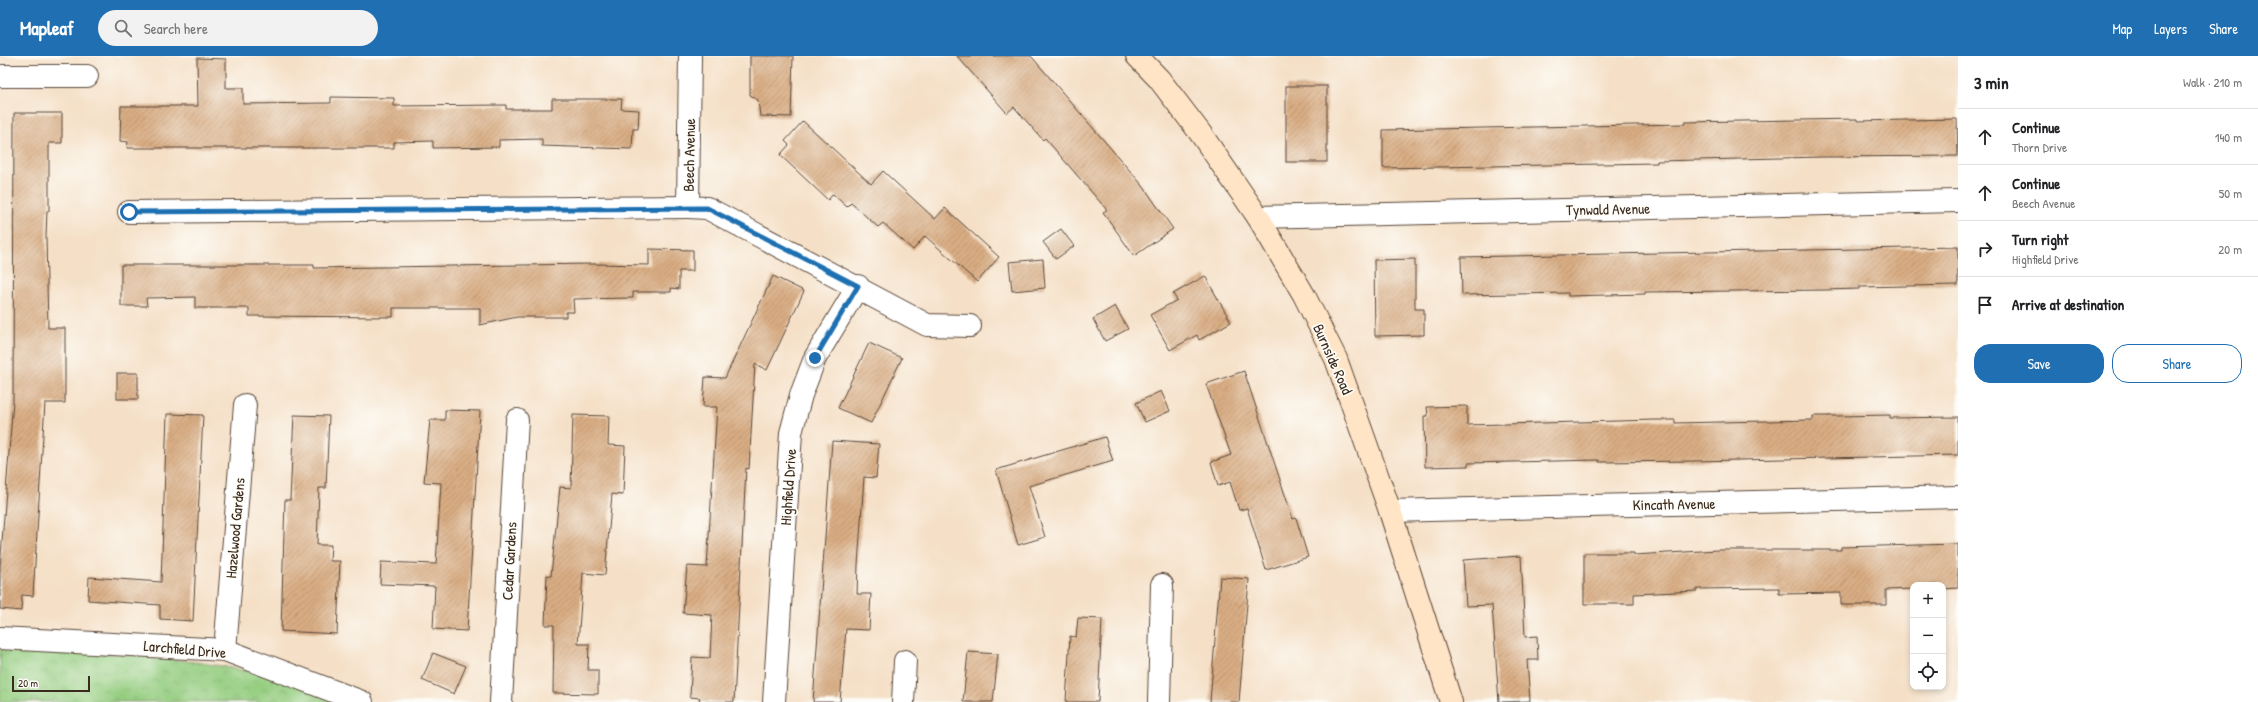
<!DOCTYPE html>
<html lang="en">
<head>
<meta charset="utf-8">
<style>
  body { margin:0; font-family:"Patrick Hand",sans-serif; background:#f2f2f2; color:#202124 }
  .controls { position:absolute; right:12px; bottom:12px; display:grid; overflow:hidden; border-radius:8px; box-shadow:0 2px 6px #0003 }
  .controls button { width:36px; height:36px; display:grid; place-items:center; padding:0; border:0; border-bottom:1px solid #e0e0e0; background:#fff; color:#202124; font:20px sans-serif }
  .scale { position:absolute; left:12px; bottom:10px; width:78px; box-sizing:border-box; padding-left:4px; border:2px solid #3b2a1e; border-top:0; font-size:11px; line-height:14px; white-space:nowrap; color:#3b2a1e; -webkit-text-stroke:3px #fdfcf7; paint-order:stroke }
  .stop { position:absolute; width:12px; height:12px; margin:-9px; border:3px solid #1f6fb2; border-radius:50%; background:#fff }
  .stop.end { background:#1f6fb2; border-color:#fff; box-shadow:0 1px 4px #0008 }
  .list { margin:0; padding:0; list-style:none }
  h2 { display:flex; justify-content:space-between; align-items:center; height:52px; margin:0; padding:0 16px; font-size:17px }
  h2 small { font-size:13px; font-weight:400; color:#757577 }
  .list li { display:grid; grid-template-columns:26px 1fr auto; gap:12px; align-items:center; box-sizing:border-box; height:56px; padding:0 16px; border-top:1px solid #e0e0e0 }
  .list b { display:block; font-size:15px; white-space:nowrap }
  .list p { margin:0; font-size:13px; white-space:nowrap; color:#757577 }
  .list em { font-size:13px; font-style:normal; color:#757577 }
  .actions { display:flex; gap:8px; padding:12px 16px }
  .actions a { flex:1; padding:9px 0; border:1px solid #1f6fb2; border-radius:16px; text-align:center; font-size:14px; color:#1f6fb2 }
  .actions .main { background:#1f6fb2; color:#fff }
  .icon { flex:none; width:22px; height:22px; fill:none; stroke:currentColor; stroke-width:2; stroke-linecap:round; stroke-linejoin:round }
  .map { position:relative; flex:none; width:1958px; height:646px; overflow:hidden }
  header { display:flex; align-items:center; gap:24px; box-sizing:border-box; height:56px; padding:0 20px; background:#1f6fb2; color:#fff }
  header strong { font-size:19px }
  nav { display:flex; gap:22px; margin-inline-start:auto; font-size:14px }
  .search { width:280px; height:36px; background:#f2f2f2; display:flex; align-items:center; gap:10px; box-sizing:border-box; padding:0 14px; border-radius:22px; color:#757577; font-size:15px }
  main { display:flex }
  aside { flex:1; background:#fff }
  .map>svg:first-child { display:block }
  .park { fill:url(#park-crowns); stroke:#687c4f }
  .building { fill:url(#building-hatch) }
  .lines { fill:none; stroke-linecap:round; stroke-linejoin:round }
  .street-casing { stroke:#574537; stroke-width:24 }
  .secondary-casing { stroke:#574537; stroke-width:24 }
  .street { stroke:#fff; stroke-width:22 }
  .secondary { stroke:#ffe4c6; stroke-width:22 }
  .route { stroke:#1f6fb2; stroke-width:5 }
  .labels { text-anchor:middle; dominant-baseline:central; stroke-width:3.5; stroke-linejoin:round; paint-order:stroke }
  .street-label { font-size:15px; fill:#3b2a1e; stroke:#fdfcf7 }
</style>
</head>
<body>
<header>
<strong>Mapleaf</strong>
<div class="search"><svg class="icon" aria-label="search" viewBox="0 0 24 24"><circle cx="10" cy="10" r="6"/><path d="M15 15l6 6"/></svg>Search here</div>
<nav><a>Map</a><a>Layers</a><a>Share</a></nav>
</header>
<main>
<div class="map">
<svg width="1958" height="646" viewBox="0 0 1958 646">
  <defs>
    <pattern id="park-crowns" width="20" height="18" patternUnits="userSpaceOnUse"><rect width="20" height="18" fill="#94cd80"/><path d="M2 6a3 3 0 1 1 6 0M12 15a3 3 0 1 1 6 0" fill="none" stroke="#80b06e"/></pattern>
    <pattern id="building-hatch" width="6" height="6" patternUnits="userSpaceOnUse"><rect width="6" height="6" fill="#d9ad84"/><path d="M-1 1l2-2M0 6l6-6M5 7l2-2" fill="none" stroke="#b18d6b"/></pattern>
  </defs>
  <rect width="100%" height="100%" fill="#fdfcf7"/>
  <filter id="ink" filterUnits="userSpaceOnUse"><feTurbulence type="fractalNoise" baseFrequency=".025" numOctaves="2"/><feDisplacementMap in="SourceGraphic" scale="8" xChannelSelector="R" yChannelSelector="G"/><feConvolveMatrix kernelMatrix="1 2 1 2 8 2 1 2 1" color-interpolation-filters="sRGB"/></filter>
  <filter id="wash" filterUnits="userSpaceOnUse"><feTurbulence type="fractalNoise" baseFrequency=".012" numOctaves="4" result="noise"/><feDisplacementMap in="SourceGraphic" scale="16" xChannelSelector="R" yChannelSelector="G"/><feGaussianBlur stdDeviation="0.9" result="paint"/><feColorMatrix in="noise" values="0 0 0 0 0 0 0 0 0 0 0 0 0 0 0 0 0 1.4 0 .05"/><feComposite in="paint" operator="in"/></filter>
  <g filter="url(#wash)">
    <rect width="100%" height="100%" fill="#f5e0c7"/>
    <path class="park" d="M0 593C96 596 192 599 285 624 305 629 325 639 345 646H0Z"/>
    <g id="blocks">
      <g class="building">
        <polygon points="750,0 793,0 791,61 760,60 758,44 750,39"/>
        <polygon points="957,0 1031,0 1143,130 1173,173 1134,200 1103,156 1107,154 1045,82 1043,84 1014,51 1007,57"/>
        <polygon points="197,2 226,3 226,32 243,32 243,48 331,47 331,41 394,42 394,50 506,49 506,53 552,53 552,43 622,43 621,53 639,54 638,73 633,73 632,93 542,90 542,83 499,84 499,91 433,92 433,85 394,86 394,92 127,92 128,86 120,85 121,50 198,50"/>
        <rect x="1286" y="30" width="41" height="76"/>
        <polygon points="14,57 62,57 62,87 49,87 49,155 47,155 46,180 48,272 65,272 65,347 45,347 33,540 22,539 21,555 0,553 0,512 13,345"/>
        <polygon points="1857,63 1857,65 1957,63 1958,100 1822,101 1657,105 1657,107 1383,112 1383,74 1685,68 1685,66"/>
        <polygon points="803,65 871,128 883,115 935,163 945,152 999,201 977,226 925,180 913,194 883,167 878,171 851,147 847,151 833,138 828,144 780,99 789,89 785,85"/>
        <polygon points="1061,173 1074,190 1056,203 1043,186"/>
        <polygon points="1958,191 1958,229 1859,231 1859,233 1825,234 1645,236 1645,238 1606,239 1568,240 1568,237 1462,239 1461,201"/>
        <polygon points="649,193 693,194 693,215 679,215 679,233 671,232 671,236 633,236 633,242 573,243 574,256 566,256 566,261 517,261 480,269 480,252 393,252 393,261 249,260 249,252 195,252 195,241 146,242 147,250 121,250 121,209 314,209 314,212 592,208 649,209"/>
        <polygon points="1043,203 1045,232 1012,235 1009,206"/>
        <polygon points="1415,203 1415,253 1424,253 1424,279 1375,280 1374,204"/>
        <polygon points="773,220 804,235 767,314 755,308 749,413 746,412 734,646 699,646 700,642 690,641 692,601 710,602 712,559 683,557 687,510 707,511 717,351 703,351 705,321 725,322"/>
        <polygon points="1205,220 1231,266 1199,284 1197,279 1170,294 1150,259 1177,244 1173,238"/>
        <polygon points="1115,250 1128,273 1105,285 1093,263"/>
        <polygon points="869,287 902,302 871,367 838,352"/>
        <polygon points="1244,315 1293,463 1296,462 1308,501 1266,514 1247,452 1239,454 1230,426 1218,430 1211,406 1231,399 1206,328"/>
        <rect x="117" y="317" width="21" height="26"/>
        <polygon points="1161,335 1170,355 1145,366 1136,347"/>
        <polygon points="1467,350 1467,369 1655,364 1675,364 1675,367 1813,364 1813,360 1840,360 1890,359 1890,362 1958,361 1958,399 1695,405 1599,406 1599,404 1468,407 1468,410 1425,411 1424,360 1428,360 1427,351"/>
        <polygon points="445,354 480,355 467,575 433,573 435,530 380,528 381,506 436,508 441,427 424,426 430,364 445,364"/>
        <polygon points="167,358 203,359 193,565 160,563 160,549 88,544 89,521 161,526"/>
        <polygon points="294,359 329,360 326,432 319,432 317,489 331,489 330,505 340,505 337,578 281,575 285,444 290,444"/>
        <polygon points="573,359 609,360 608,389 625,390 623,439 612,438 605,519 583,517 578,588 589,588 588,614 598,614 598,638 553,637 554,569 545,569 547,519 551,520 560,431 571,432"/>
        <polygon points="1105,381 1113,405 1029,430 1045,481 1018,489 996,414"/>
        <polygon points="832,385 879,388 876,422 864,421 858,509 857,538 871,538 869,574 846,573 840,646 813,646"/>
        <polygon points="1958,488 1958,532 1943,533 1943,529 1913,529 1913,533 1886,534 1886,549 1841,549 1841,537 1779,538 1779,532 1697,533 1697,535 1634,538 1634,548 1584,548 1584,497 1634,497 1634,499 1718,494 1841,494 1841,491"/>
        <polygon points="1521,500 1525,581 1537,580 1538,604 1527,604 1530,645 1499,646 1492,549 1466,550 1463,504"/>
        <polygon points="1220,521 1249,523 1239,646 1210,646"/>
        <polygon points="1078,562 1102,563 1098,646 1066,646 1070,580 1076,581"/>
        <polygon points="968,596 998,598 993,646 963,646"/>
        <polygon points="433,597 466,610 454,638 422,624"/>
      </g>
    </g>
  </g>
  <g filter="url(#ink)">
    <use href="#blocks" fill-opacity="0" stroke="#574537" stroke-width="1"/>
    <g class="lines">
      <g class="street-casing">
        <g id="street">
          <polyline points="690,0 688,151 707,152 927,269 970,270"/>
          <polyline points="0,20 87,20"/>
          <polyline points="129,156 688,151"/>
          <polyline points="1258,161 1958,145"/>
          <polyline points="1390,455 1958,441"/>
          <polyline points="0,582 225,594 362,646"/>
          <polyline points="225,594 245,349"/>
          <polyline points="501,646 517,364"/>
          <polyline points="774,646 791,377 801,339 815,302 858,230"/>
          <polyline points="903,646 905,605"/>
          <polyline points="1159,646 1162,529"/>
        </g>
      </g>
      <g class="secondary-casing">
        <polyline id="secondary" points="1137,0 1159,23 1201,78 1258,161 1304,239 1336,303 1390,455 1451,646"/>
      </g>
      <use href="#street" class="street"/>
      <use href="#secondary" class="secondary"/>
    </g>
  </g>
  <g class="lines" filter="url(#ink)">
    <polyline class="route" points="129,156 707,152 858,230 815,302"/>
  </g>
  <g class="labels">
    <g class="street-label">
      <text transform="translate(689 99) rotate(-89)">Beech Avenue</text>
      <text transform="translate(1608 153) rotate(-1)">Tynwald Avenue</text>
      <text transform="translate(1333 303) rotate(66)">Burnside Road</text>
      <text transform="translate(788 431) rotate(-86)">Highfield Drive</text>
      <text transform="translate(1674 448) rotate(-1)">Kincath Avenue</text>
      <text transform="translate(235 472) rotate(-85)">Hazelwood Gardens</text>
      <text transform="translate(509 505) rotate(-87)">Cedar Gardens</text>
      <text transform="translate(185 593) rotate(5)">Larchfield Drive</text>
    </g>
  </g>
</svg>
<div class="controls">
<button>+</button>
<button>−</button>
<button><svg class="icon" aria-label="locate" viewBox="0 0 24 24"><circle cx="12" cy="12" r="6"/><path d="M12 2v4M12 18v4M2 12h4M18 12h4"/></svg></button>
</div>
<div class="scale">20 m</div>
<div class="stop" style="left:129px;top:156px"></div>
<div class="stop end" style="left:815px;top:302px"></div>
</div>
<aside>
<h2>3 min<small>Walk · 210 m</small></h2>
<ul class="list">
<li><svg class="icon" aria-label="ahead" viewBox="0 0 24 24"><path d="M12 20V5M6 11l6-6 6 6"/></svg><div><b>Continue</b><p>Thorn Drive</p></div><em>140 m</em></li>
<li><svg class="icon" aria-label="ahead" viewBox="0 0 24 24"><path d="M12 20V5M6 11l6-6 6 6"/></svg><div><b>Continue</b><p>Beech Avenue</p></div><em>50 m</em></li>
<li><svg class="icon" aria-label="right" viewBox="0 0 24 24"><path d="M7 20v-9h11M14 6l5 5-5 5"/></svg><div><b>Turn right</b><p>Highfield Drive</p></div><em>20 m</em></li>
<li><svg class="icon" aria-label="arrive" viewBox="0 0 24 24"><path d="M6 21V4h12l-3 4 3 4H6"/></svg><div><b>Arrive at destination</b></div></li>
</ul>
<div class="actions"><a class="main">Save</a><a>Share</a></div>
</aside>
</main>
</body>
</html>
